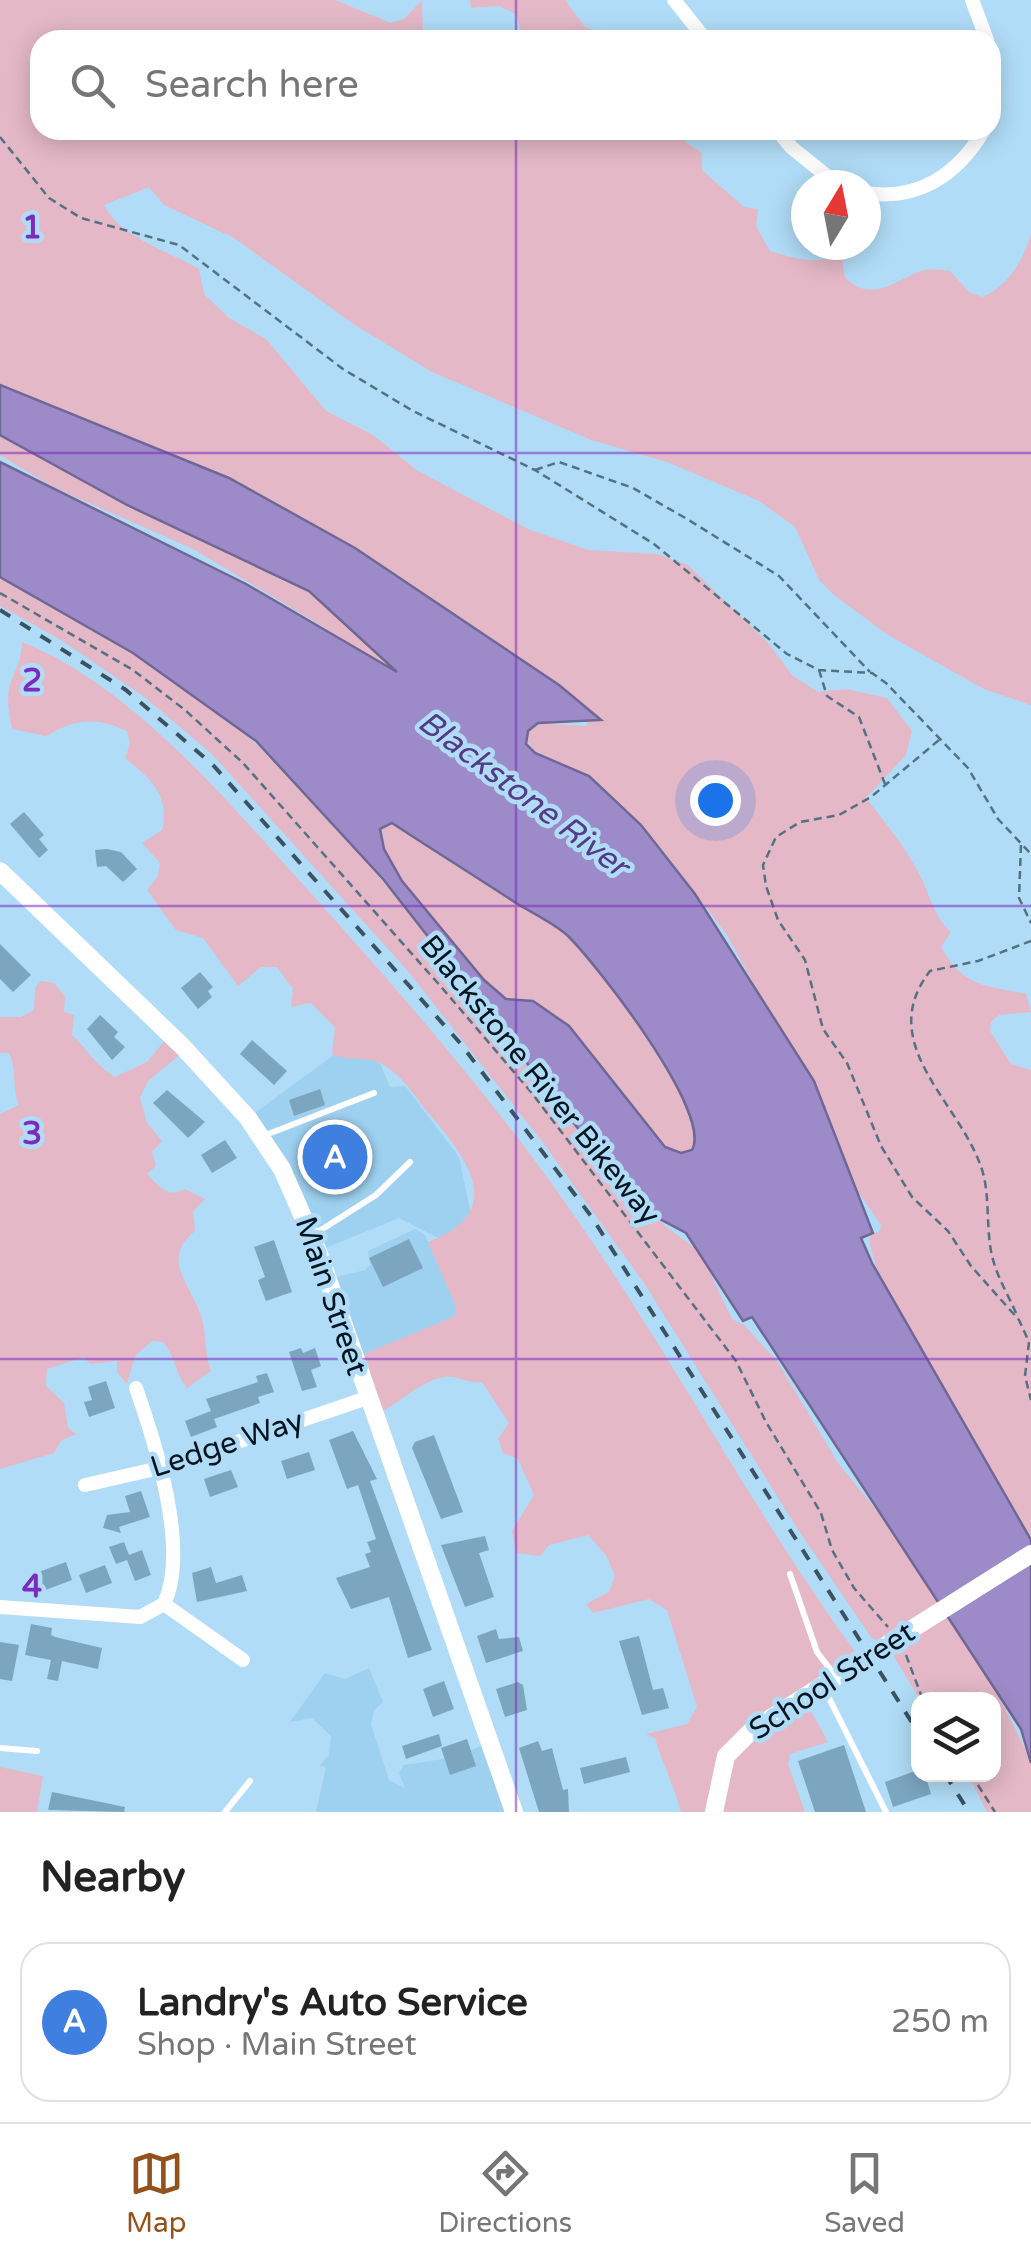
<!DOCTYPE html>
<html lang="en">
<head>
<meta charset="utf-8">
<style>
  body { margin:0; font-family:"Varela Round",sans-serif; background:#f6f6f6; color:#222 }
  .controls { position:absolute; right:30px; bottom:30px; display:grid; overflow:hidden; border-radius:20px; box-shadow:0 5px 25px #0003 }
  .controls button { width:90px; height:90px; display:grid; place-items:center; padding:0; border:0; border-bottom:2px solid #e0e0e0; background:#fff; color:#222; font:50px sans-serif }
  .compass { position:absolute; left:791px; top:170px; width:90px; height:90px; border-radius:50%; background:#fff; box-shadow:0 5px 25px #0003; rotate:10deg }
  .you { position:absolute; left:715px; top:800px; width:35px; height:35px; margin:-25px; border:8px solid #fff; border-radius:50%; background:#1a73e8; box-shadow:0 0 0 15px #1a73e833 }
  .badge { display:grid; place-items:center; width:65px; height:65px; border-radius:50%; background:#93521c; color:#fff; font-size:32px; font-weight:700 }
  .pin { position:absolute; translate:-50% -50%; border:5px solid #fff; box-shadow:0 2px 10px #0006 }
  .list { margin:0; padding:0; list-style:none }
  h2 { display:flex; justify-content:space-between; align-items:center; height:130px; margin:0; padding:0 40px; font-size:42px }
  h2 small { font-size:32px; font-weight:400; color:#767676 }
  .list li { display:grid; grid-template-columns:65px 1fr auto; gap:30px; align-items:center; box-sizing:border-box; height:160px; margin:0 20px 20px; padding:0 20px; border:2px solid #e0e0e0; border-radius:30px }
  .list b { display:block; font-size:38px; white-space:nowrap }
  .list p { margin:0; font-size:32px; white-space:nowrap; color:#767676 }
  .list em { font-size:32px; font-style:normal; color:#767676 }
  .icon { flex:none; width:55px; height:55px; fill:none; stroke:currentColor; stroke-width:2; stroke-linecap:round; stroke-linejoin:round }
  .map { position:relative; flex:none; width:1031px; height:1812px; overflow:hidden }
  .search { position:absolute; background:#fff; box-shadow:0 5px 25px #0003; left:30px; right:30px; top:30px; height:110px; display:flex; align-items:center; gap:25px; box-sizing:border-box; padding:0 35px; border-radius:30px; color:#767676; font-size:38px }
  .sheet { height:310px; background:#fff }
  nav { display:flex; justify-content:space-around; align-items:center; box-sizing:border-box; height:140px; border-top:2px solid #e0e0e0; background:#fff; font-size:28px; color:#767676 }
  nav a { display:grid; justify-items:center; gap:5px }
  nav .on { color:#93521c }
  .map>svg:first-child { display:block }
  .built { fill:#9ed0f0 }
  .green { fill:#e4b8c7 }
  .water { fill:#9c8bc8; stroke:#6f6896; stroke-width:2.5; fill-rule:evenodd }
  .building { fill:#7ca6c0 }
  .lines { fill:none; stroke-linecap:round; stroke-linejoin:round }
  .path { stroke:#547182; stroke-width:2.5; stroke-dasharray:8 5; stroke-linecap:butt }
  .service { stroke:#fff; stroke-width:6 }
  .minor { stroke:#fff; stroke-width:14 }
  .tertiary { stroke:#fff; stroke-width:18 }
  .rail { stroke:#3a5261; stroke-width:4; stroke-dasharray:12 12; stroke-linecap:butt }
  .grid { fill:none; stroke:#7b2cbf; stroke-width:2.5; stroke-opacity:0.55 }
  .labels { text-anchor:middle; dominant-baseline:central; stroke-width:9; stroke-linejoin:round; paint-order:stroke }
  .street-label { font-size:30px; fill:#061620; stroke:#b1dcf7 }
  .water-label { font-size:32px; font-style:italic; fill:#543b85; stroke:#b1dcf7 }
  .grid-label { font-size:32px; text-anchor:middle; font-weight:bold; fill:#7b2cbf; stroke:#b1dcf7; stroke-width:9; stroke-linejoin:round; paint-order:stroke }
</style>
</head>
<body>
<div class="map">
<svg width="1031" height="1812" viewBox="0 0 1031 1812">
  <rect width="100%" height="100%" fill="#b1dcf7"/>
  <g class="built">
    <polygon points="353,1041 381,1065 390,1087 405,1086 459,1157 472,1219 454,1246 399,1218 318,1251 248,1118"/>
    <polygon points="415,1229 425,1235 455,1304 455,1317 352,1359 329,1279 365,1270 370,1265 368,1251"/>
    <polygon points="369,1668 383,1702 374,1710 371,1724 389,1780 405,1788 399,1773 404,1765 456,1757 487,1743 513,1812 316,1812 326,1768 320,1765 329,1755 331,1736 312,1718 290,1722 325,1673 345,1679"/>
  </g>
  <g class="green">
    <path d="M0 0H335L391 23 404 19 422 0 423 40H40V130H668L702 153V170L744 207 758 209 756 226 770 251C793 258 820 267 841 252L845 278C875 306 899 276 925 270 932 268 943 270 950 271L969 292 982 297C1007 288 1025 258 1031 233V705L984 689 888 635 834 595 819 580 795 527 759 501 667 462 591 440 432 372 355 325 234 238 164 205 149 187 104 205C120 237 166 250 199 269L204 294 229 318 266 339 326 411 373 435 418 471 528 529 588 550 657 554 688 565 768 643 793 676 818 692 846 689 887 698 912 731 906 755 866 798C884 821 903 844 917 870 929 890 933 917 951 932L941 947C963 987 984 985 1026 994L1031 1012 999 1015 991 1022 990 1031 1011 1064 1031 1070V1551L898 1322C891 1297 868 1257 870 1236L880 1231 881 1225 830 1151 778 1028 727 935 666 855 626 819 533 753 524 731 535 723 587 726 589 719 173 454 0 385Z"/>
    <polygon points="470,0 565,0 585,27 603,33 604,40 524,40 516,14 499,6 471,8"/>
    <polygon points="0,429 298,581 391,663 392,669 372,664 325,628 193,549 53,487 0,455"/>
    <polygon points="0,579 15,583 190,685 315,797 387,887 398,889 363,809 389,813 565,928 646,1032 690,1108 700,1151 691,1161 665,1147 617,1092 443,946 444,959 460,988 664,1225 700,1252 732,1319 745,1326 777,1361 838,1463 899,1538 981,1662 1031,1760 1031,1812 987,1812 968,1775 994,1774 994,1700 920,1699 890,1651 871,1637 795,1525 644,1283 544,1144 407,970 212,754 143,696 61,640 0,606"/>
    <path d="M22 642C121 681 211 782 280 859 385 975 490 1093 578 1221 677 1364 758 1520 861 1660L806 1702 828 1742 790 1754 788 1764 805 1812H681C674 1785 662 1763 655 1738L646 1734 687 1724 697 1707 667 1610 649 1599 593 1613 586 1604 609 1592 615 1576 606 1555 588 1535 549 1545 540 1556 516 1553 512 1531 534 1495 518 1459 503 1453 498 1439 509 1423 482 1382C468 1384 457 1375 444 1377 417 1382 399 1405 374 1415L352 1359 455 1316V1304L428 1242C510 1211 466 1157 426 1110 414 1095 402 1076 384 1065 368 1055 347 1062 332 1054L335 1027 311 1003 291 1007 293 989 277 967H261L238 986 203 938 176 930 147 890 158 876 160 863 142 843 162 830C170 795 151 779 125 758L130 744 127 731C99 717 75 718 46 736L12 729C0 673 20 682 22 642Z"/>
    <path d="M41 981 54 983 65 997 64 1012 74 1015 72 1035C90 1052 93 1063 115 1077L147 1062 167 1038 182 1053 148 1081 140 1098 147 1123 162 1141 152 1152 156 1166 147 1174C159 1186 167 1199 185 1189L205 1199 193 1211 195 1231C160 1259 190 1283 201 1316 207 1333 204 1353 211 1371L187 1388C175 1373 175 1356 163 1342L152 1341 135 1356 127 1384 117 1372V1361L90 1364 84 1357 47 1369 46 1386 64 1403 68 1428 76 1434 61 1441 54 1453 0 1469V1114L19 1105C11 1087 18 1072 9 1053H0V1017H21L34 1010 35 988Z"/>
    <polygon points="0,1767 43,1776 37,1812 0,1812"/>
  </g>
  <path class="water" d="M0 385 229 478 355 548 559 685 601 720 538 723 528 731 526 744 535 753 589 776 641 825 695 894 814 1081 873 1233 861 1238 872 1263 1031 1540V1763L1021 1729 752 1317 743 1321 686 1233 641 1209 383 879 256 741 133 653 0 577V462L246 584 397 672 309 591 127 505 0 435ZM392 823C433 850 475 876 516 903 532 913 554 923 568 936 598 966 713 1113 692 1150L681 1153 665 1147 569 1026 533 1001 506 999 484 980 402 881 384 849 380 829Z"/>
  <g class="building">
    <polygon points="24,812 44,835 39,839 48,850 39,858 10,824"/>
    <polygon points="107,849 121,852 137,869 123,882 106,866 97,867 95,850"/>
    <polygon points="0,944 31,975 13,992 0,979"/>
    <polygon points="200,972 213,987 208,991 212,997 198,1009 181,988"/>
    <polygon points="100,1015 118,1032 114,1037 125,1047 112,1060 87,1029"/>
    <polygon points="252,1040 287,1071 274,1085 240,1054"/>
    <polygon points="320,1089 325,1105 294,1116 289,1100"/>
    <polygon points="167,1090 205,1122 188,1138 153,1103"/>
    <polygon points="225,1140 237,1158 212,1173 201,1155"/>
    <polygon points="358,1141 360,1145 366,1143 370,1153 365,1155 368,1160 346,1170 351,1180 332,1188 317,1154"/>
    <polygon points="409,1239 423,1268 383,1287 369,1258"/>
    <polygon points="274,1240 292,1292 266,1301 258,1280 265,1277 254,1247"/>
    <polygon points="301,1348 303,1353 315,1348 321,1366 311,1370 317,1387 302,1391 289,1352"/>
    <polygon points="267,1373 274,1392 258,1397 260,1403 214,1419 217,1427 191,1437 185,1421 211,1411 206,1399 258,1382 256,1376"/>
    <polygon points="106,1381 115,1408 89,1417 84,1402 92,1400 88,1387"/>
    <polygon points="353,1431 377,1479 370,1481 432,1650 408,1658 389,1597 351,1609 336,1578 370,1567 365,1554 371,1552 367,1542 376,1539 358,1485 347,1489 329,1440"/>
    <polygon points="434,1435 463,1512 441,1519 412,1448 415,1442"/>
    <polygon points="309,1452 315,1470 287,1479 281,1461"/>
    <polygon points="231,1470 238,1487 210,1497 204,1479"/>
    <polygon points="141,1491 150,1517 119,1527 121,1533 103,1528 107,1515 130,1512 125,1496"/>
    <polygon points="485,1536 489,1550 479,1553 494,1597 465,1607 441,1545"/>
    <polygon points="124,1542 129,1555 142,1550 151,1575 135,1581 127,1560 116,1564 109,1547"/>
    <polygon points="66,1562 72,1580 40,1592 33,1574"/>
    <polygon points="105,1565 112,1583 86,1593 79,1575"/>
    <polygon points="211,1567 216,1583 242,1575 247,1591 197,1602 192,1573"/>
    <polygon points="31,1624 52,1628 51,1635 55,1637 102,1648 98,1669 62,1661 58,1681 47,1679 51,1660 25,1655"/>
    <polygon points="496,1629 499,1639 519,1637 523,1651 486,1663 477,1636"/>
    <polygon points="639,1636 653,1690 663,1688 669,1708 642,1715 619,1641"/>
    <polygon points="0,1642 19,1645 12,1681 0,1679"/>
    <polygon points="444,1681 454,1709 433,1717 423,1689"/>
    <polygon points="518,1682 523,1685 527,1710 505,1717 496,1689"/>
    <polygon points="439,1734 442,1746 406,1759 402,1746"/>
    <polygon points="467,1739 476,1766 450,1775 441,1748"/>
    <polygon points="538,1741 542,1751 552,1748 563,1790 568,1789 569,1812 539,1812 519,1748"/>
    <polygon points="844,1745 866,1812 815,1812 798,1761"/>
    <polygon points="626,1757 630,1772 584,1784 580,1768"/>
    <polygon points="918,1770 925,1774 931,1794 893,1807 885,1782"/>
    <polygon points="52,1792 125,1807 124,1812 48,1810"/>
  </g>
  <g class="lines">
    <g class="path">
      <polyline points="0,137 49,198 81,218 179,245 343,369 413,411 535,470 654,544 787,654 819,670 872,673 886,683 968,768 998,819 1031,854"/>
      <polyline points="535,470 559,462 633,488 687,519 779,576 870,672"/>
      <polyline points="0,593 133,670 185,710 243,763 443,989 531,1092 736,1361 766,1422 821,1513 832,1550 854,1588 888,1627"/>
      <polyline points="819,670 827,696 859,717 885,784"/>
      <polyline points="939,740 871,797 839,815 800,822 776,837 763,865 766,886 778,920 805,960 823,1029 847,1063 881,1146 912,1197 948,1231 971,1266 1019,1320 1029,1342 1025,1376 1031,1400"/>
      <polyline points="1021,845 1019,898 1031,923"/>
      <path d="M1016 1313C1009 1297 999 1280 994 1263 984 1232 992 1194 980 1164 956 1099 875 1042 930 971L978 961 1031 941"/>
      <polyline points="906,1655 923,1700"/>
      <polyline points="971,1774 995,1812"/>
    </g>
    <g class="service">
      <polyline points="263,1136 374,1093"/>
      <polyline points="313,1235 376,1195 410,1162"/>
      <polyline points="790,1574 817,1652 836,1677"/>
      <polyline points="824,1688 886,1812"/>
      <polyline points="0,1748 37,1751"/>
      <polyline points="225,1812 250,1781"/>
    </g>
    <g class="minor">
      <polyline points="674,0 706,40"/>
      <polyline points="972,0 987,40"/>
      <polyline points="991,71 991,90"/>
      <polyline points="777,130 791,147 838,185"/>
      <path d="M866 193C919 201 958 174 984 130"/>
      <path d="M136 1388C155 1442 190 1549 164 1604"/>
      <polyline points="85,1485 164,1467 367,1398"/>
      <polyline points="164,1604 243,1660"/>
      <polyline points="0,1607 140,1617 164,1604"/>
    </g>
    <g class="tertiary">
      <polyline points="0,871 182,1046 248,1118 282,1169 318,1251 514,1812"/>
      <polyline points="714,1812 726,1756 752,1730 1031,1554"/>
    </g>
    <g class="rail">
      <polyline points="0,610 126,690 213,765 460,1043 591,1216 918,1732"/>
      <polyline points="945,1774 969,1812"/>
    </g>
  </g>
  <path class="grid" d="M516 0V40M516 130V1812M0 453H1031M0 906H1031M0 1359H1031"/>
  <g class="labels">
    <g class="street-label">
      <text transform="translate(540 1080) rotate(51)">Blackstone River Bikeway</text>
      <text transform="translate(331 1296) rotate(71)">Main Street</text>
      <text transform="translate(227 1444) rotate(-18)">Ledge Way</text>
      <text transform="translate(832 1681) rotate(-33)">School Street</text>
    </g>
    <g class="water-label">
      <text transform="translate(523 794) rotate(37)">Blackstone River</text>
    </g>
  </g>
  <g class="grid-label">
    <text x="32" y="238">1</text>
    <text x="32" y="691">2</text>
    <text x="32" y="1144">3</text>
    <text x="32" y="1597">4</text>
  </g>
</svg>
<div class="controls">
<button><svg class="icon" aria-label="layers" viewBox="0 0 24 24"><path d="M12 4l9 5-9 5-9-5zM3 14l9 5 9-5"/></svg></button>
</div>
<svg class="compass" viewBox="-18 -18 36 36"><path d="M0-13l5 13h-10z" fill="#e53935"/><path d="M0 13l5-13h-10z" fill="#767676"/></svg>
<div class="you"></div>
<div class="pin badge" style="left:335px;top:1157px;background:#3f7fe0">A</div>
<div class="search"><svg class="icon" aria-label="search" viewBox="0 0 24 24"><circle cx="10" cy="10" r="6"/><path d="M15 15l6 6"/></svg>Search here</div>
</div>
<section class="sheet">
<h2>Nearby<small></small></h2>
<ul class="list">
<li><span class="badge" style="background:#3f7fe0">A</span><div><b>Landry's Auto Service</b><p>Shop · Main Street</p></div><em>250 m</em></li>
</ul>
</section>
<nav>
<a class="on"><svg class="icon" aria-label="map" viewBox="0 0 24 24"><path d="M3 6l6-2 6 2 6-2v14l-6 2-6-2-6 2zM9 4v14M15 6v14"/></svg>Map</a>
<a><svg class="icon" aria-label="directions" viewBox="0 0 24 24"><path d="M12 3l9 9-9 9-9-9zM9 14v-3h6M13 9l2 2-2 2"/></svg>Directions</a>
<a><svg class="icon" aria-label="saved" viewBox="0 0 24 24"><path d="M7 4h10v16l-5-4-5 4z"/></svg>Saved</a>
</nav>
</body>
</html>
